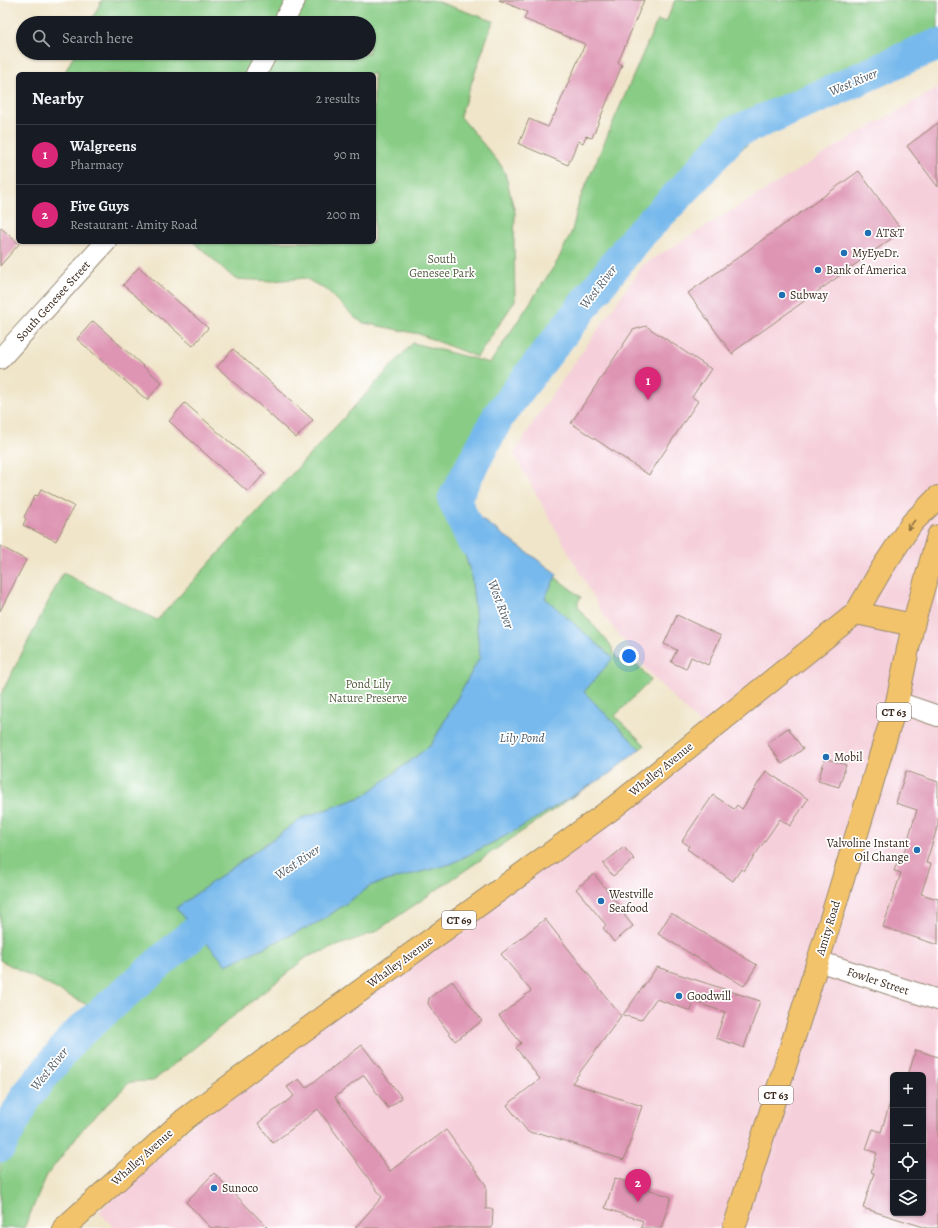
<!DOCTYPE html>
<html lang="en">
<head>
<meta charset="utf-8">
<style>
  body { margin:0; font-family:Alegreya,serif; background:#242831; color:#f1f3f6 }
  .controls { position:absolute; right:12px; bottom:12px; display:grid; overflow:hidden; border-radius:6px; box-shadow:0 1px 3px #0004 }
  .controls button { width:36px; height:36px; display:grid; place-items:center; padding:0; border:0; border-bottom:1px solid #363941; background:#171b24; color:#f1f3f6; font:20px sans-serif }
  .you { position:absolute; left:629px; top:656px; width:14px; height:14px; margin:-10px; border:3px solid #fff; border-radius:50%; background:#1a73e8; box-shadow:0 0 0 6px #1a73e833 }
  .badge { display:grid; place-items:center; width:26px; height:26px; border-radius:50%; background:#db2777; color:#fff; font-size:13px; font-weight:700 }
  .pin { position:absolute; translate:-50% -33px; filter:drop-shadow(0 1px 2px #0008) }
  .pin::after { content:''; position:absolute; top:21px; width:14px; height:12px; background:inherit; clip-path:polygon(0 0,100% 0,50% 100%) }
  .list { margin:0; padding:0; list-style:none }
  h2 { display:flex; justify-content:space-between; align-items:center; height:52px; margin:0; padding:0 16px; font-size:17px }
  h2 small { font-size:13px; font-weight:400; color:#9ea1a6 }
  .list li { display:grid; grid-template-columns:26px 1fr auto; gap:12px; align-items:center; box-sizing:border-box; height:60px; padding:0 16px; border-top:1px solid #363941 }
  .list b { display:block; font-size:15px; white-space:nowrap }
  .list p { margin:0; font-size:13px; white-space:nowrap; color:#9ea1a6 }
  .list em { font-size:13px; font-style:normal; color:#9ea1a6 }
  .icon { flex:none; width:22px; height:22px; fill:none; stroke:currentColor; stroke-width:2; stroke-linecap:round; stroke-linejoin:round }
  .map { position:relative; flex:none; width:938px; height:1228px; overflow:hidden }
  .search { position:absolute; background:#171b24; box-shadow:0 1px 3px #0004; left:16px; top:16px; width:360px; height:44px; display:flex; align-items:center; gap:10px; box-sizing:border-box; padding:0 14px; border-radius:22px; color:#9ea1a6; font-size:15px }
  .panel { position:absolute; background:#171b24; box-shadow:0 1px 3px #0004; left:16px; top:72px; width:360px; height:172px; border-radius:6px }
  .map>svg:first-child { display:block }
  .built { fill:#f5cfda; fill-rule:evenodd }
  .green { fill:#88cc85; stroke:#627b52 }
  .water { fill:#77b9ec; stroke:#597285 }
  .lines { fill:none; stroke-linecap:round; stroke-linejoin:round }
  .river { stroke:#77b9ec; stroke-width:33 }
  .building { fill:#de95b3 }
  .minor-casing { stroke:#968874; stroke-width:22 }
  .major-casing { stroke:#968874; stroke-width:24 }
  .minor { stroke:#fff; stroke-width:20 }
  .major { stroke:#f2c36a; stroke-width:22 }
  .oneway { stroke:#8d6f40 }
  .poi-dot { fill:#1f6fb2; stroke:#fff; stroke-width:1.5 }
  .labels { text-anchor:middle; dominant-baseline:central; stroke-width:3.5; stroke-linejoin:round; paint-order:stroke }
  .shield { fill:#fff; stroke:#766a62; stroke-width:1 }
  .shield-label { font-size:11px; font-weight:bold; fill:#3b2a1e }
  .poi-label { font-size:12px; fill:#3b2a1e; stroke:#fff; text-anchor:start }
  .park-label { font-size:12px; fill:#525b3d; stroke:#fff }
  .street-label { font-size:12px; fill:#3b2a1e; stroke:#fff }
  .water-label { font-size:13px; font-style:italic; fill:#505c66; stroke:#fff }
</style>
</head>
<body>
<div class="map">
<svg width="938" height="1228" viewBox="0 0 938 1228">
  <rect width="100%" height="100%" fill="#fff"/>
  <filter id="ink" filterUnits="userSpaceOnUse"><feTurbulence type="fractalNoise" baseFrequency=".025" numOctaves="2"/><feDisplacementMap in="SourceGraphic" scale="8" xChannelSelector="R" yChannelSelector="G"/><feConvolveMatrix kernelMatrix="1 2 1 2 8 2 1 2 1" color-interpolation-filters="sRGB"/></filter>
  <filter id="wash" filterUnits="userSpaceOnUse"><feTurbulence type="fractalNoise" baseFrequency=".012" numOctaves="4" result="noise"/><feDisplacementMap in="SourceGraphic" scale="16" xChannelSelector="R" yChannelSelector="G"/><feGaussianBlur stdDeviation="0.9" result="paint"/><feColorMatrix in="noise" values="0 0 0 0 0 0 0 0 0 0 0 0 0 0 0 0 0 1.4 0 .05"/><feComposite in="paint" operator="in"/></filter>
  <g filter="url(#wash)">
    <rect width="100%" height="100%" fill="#f0e5c9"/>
    <path class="built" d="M938 88V1228H114L99 1211 199 1118 704 728 654 678 604 616 514 454 536 418 643 265 844 142ZM893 1075H923V1213H893Z"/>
    <g class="green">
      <polygon points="102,0 433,0 493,21 460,116 500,164 505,173 515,213 514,245 515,301 477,357 419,334 364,323 355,318 328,291 305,278 272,281 235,279 194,242 374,242 374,74 64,74 75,53 369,53 369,23 90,23"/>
      <polygon points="675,0 938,0 938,54 749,143 659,220 572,330 541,377 465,464 444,492 581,597 578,602 578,608 610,644 616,657 621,661 628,655 651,680 615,716 645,745 609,772 375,932 307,957 153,1081 130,1082 85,1126 47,1175 24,1228 0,1228 0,1150 29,1092 48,1062 66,1045 92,1028 101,1012 0,960 0,696 63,573 157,620 413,343 490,363 557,262 572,231 579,201 657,21 666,22"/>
    </g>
    <polygon class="water" points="445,491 454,499 557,574 545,598 613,658 584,692 640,749 609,774 513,832 451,864 372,885 321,921 226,965 176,908 302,818 364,796 431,745 480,657 471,574"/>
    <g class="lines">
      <g class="river">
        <polyline points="473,541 454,499 499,415 636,238 686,187 735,132 821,96 912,55 938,45"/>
        <polyline points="0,1146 26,1097 74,1037 201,927 234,905"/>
      </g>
    </g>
    <g id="blocks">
      <g class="building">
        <polygon points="499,0 644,0 618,63 622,65 592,138 586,136 583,143 578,141 568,165 519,144 529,119 548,127 553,116 554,116 585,44 524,19 527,12"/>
        <polygon points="938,123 938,187 907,146"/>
        <polygon points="859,171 902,231 733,352 733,355 688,293"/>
        <polygon points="0,227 19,244 0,266"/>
        <polygon points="139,267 208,328 193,346 123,285"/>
        <polygon points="93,321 162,383 147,400 77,339"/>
        <polygon points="646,326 711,369 692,397 698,401 649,475 571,423 633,330"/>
        <polygon points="233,349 313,420 296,438 217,367"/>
        <polygon points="185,403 265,473 248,492 169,421"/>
        <polygon points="41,489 74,506 56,541 23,525 26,519 24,517 35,495 38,496"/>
        <polygon points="0,546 26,560 0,611"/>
        <polygon points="677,615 721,636 708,665 691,657 686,669 671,662 677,650 664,644"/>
        <polygon points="788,728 803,749 782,764 767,743"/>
        <polygon points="825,758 846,765 839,787 818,781"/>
        <polygon points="766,771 808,799 790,826 780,819 744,871 741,869 733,881 687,849 689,846 682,841 713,795 734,809 737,805 742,809"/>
        <polygon points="906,771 938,782 938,825 926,863 931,864 921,894 938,899 938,945 883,927 901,873 894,871 900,854 903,855 917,810 896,803"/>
        <polygon points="624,847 634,859 613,876 603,864"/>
        <polygon points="594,874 626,914 624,915 633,926 614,942 603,928 606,925 576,889"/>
        <polygon points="671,913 757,965 744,986 658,934"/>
        <polygon points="545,919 621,1016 572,1083 642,1106 624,1160 540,1133 538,1134 528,1132 507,1105 540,1079 516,1048 521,1043 499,1016 531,991 501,954"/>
        <polygon points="657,967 760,1001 744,1048 716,1038 725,1012 694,1002 691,1011 656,999 641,1020 623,1015"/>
        <polygon points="452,981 482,1021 455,1041 428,1004 429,998"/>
        <polygon points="362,1045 402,1098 388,1108 364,1075 335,1097 390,1171 446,1130 486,1185 486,1209 493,1209 492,1228 355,1228 382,1197 318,1109 273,1143 258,1123 294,1096 287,1087 299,1079 306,1088"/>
        <polygon points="916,1050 938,1057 938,1228 927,1228 863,1208 874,1173 871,1172 877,1153 866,1149 873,1129 881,1132 890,1103 893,1104 893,1213 923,1213 923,1075 908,1075"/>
        <polygon points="214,1173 268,1228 211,1228 186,1202"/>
        <polygon points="615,1178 671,1197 661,1228 641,1228 643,1221 605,1208"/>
      </g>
    </g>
  </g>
  <g filter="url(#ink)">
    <use href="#blocks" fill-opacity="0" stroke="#968874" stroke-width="1"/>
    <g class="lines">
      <g class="minor-casing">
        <g id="minor">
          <polyline points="283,23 295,0"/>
          <polyline points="256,74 267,53"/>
          <polyline points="0,359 106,242"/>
          <polyline points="897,702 938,716"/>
          <polyline points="818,961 938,1000"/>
        </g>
      </g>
      <g class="major-casing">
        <g id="major">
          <polyline points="856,613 913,625"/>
          <polyline points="64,1228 185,1119 252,1069 613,808 856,613 881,570 912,523 938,497"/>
          <polyline points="734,1228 818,961 868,797 881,753 897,702 913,625 938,536"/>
        </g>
      </g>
      <use href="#minor" class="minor"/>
      <use href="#major" class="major"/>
    </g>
    <defs><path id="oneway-shaft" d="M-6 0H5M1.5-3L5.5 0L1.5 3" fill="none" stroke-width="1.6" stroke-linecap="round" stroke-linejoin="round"/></defs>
    <use class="oneway" href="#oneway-shaft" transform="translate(911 525) rotate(128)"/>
  </g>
  <g class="poi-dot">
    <circle cx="868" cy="233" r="4"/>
    <circle cx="844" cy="253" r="4"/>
    <circle cx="818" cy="270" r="4"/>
    <circle cx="782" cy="295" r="4"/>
    <circle cx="826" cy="757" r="4"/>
    <circle cx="917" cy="850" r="4"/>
    <circle cx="601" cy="901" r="4"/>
    <circle cx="679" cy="996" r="4"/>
    <circle cx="214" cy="1188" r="4"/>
  </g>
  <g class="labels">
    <g class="shield">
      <rect x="877" y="703" width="34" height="18" rx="3"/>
      <rect x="442" y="911" width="34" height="18" rx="3"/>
      <rect x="759" y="1086" width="34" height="18" rx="3"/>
    </g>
    <g class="shield-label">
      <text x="894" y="712">CT 63</text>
      <text x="459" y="920">CT 69</text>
      <text x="776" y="1095">CT 63</text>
    </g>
    <g class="poi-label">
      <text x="876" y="233">AT&amp;T</text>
      <text x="852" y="253">MyEyeDr.</text>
      <text x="826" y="270">Bank of America</text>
      <text x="790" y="295">Subway</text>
      <text x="834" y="757">Mobil</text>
      <text x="909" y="843" text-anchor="end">Valvoline Instant<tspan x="909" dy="14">Oil Change</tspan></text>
      <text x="609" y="894">Westville<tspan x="609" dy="14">Seafood</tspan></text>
      <text x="687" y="996">Goodwill</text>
      <text x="222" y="1188">Sunoco</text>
    </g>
    <g class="park-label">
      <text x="442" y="259">South<tspan x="442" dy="14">Genesee Park</tspan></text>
      <text x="368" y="684">Pond Lily<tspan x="368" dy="14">Nature Preserve</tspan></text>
    </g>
    <g class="street-label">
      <text transform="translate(53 301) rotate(-48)">South Genesee Street</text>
      <text transform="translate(661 769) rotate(-39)">Whalley Avenue</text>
      <text transform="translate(828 928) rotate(-73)">Amity Road</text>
      <text transform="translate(400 962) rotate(-36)">Whalley Avenue</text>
      <text transform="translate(878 981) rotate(18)">Fowler Street</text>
      <text transform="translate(142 1157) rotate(-42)">Whalley Avenue</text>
    </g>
    <g class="water-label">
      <text transform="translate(853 82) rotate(-23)">West River</text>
      <text transform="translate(598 287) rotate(-52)">West River</text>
      <text transform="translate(501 604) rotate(69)">West River</text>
      <text x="522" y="737">Lily Pond</text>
      <text transform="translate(297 862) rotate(-34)">West River</text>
      <text transform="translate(49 1069) rotate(-51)">West River</text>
    </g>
  </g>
</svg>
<div class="controls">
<button>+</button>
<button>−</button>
<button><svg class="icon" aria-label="locate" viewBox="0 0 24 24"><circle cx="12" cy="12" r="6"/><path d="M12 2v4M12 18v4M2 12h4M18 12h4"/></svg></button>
<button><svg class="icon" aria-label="layers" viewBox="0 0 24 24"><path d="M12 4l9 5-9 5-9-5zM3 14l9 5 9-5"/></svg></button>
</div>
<div class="you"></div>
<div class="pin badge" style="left:648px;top:400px">1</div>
<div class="pin badge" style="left:638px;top:1202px">2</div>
<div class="search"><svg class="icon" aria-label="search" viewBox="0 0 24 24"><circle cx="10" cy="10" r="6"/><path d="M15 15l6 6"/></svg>Search here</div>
<section class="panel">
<h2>Nearby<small>2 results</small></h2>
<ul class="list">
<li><span class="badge">1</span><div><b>Walgreens</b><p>Pharmacy</p></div><em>90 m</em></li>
<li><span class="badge">2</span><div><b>Five Guys</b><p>Restaurant · Amity Road</p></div><em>200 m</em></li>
</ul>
</section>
</div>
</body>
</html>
